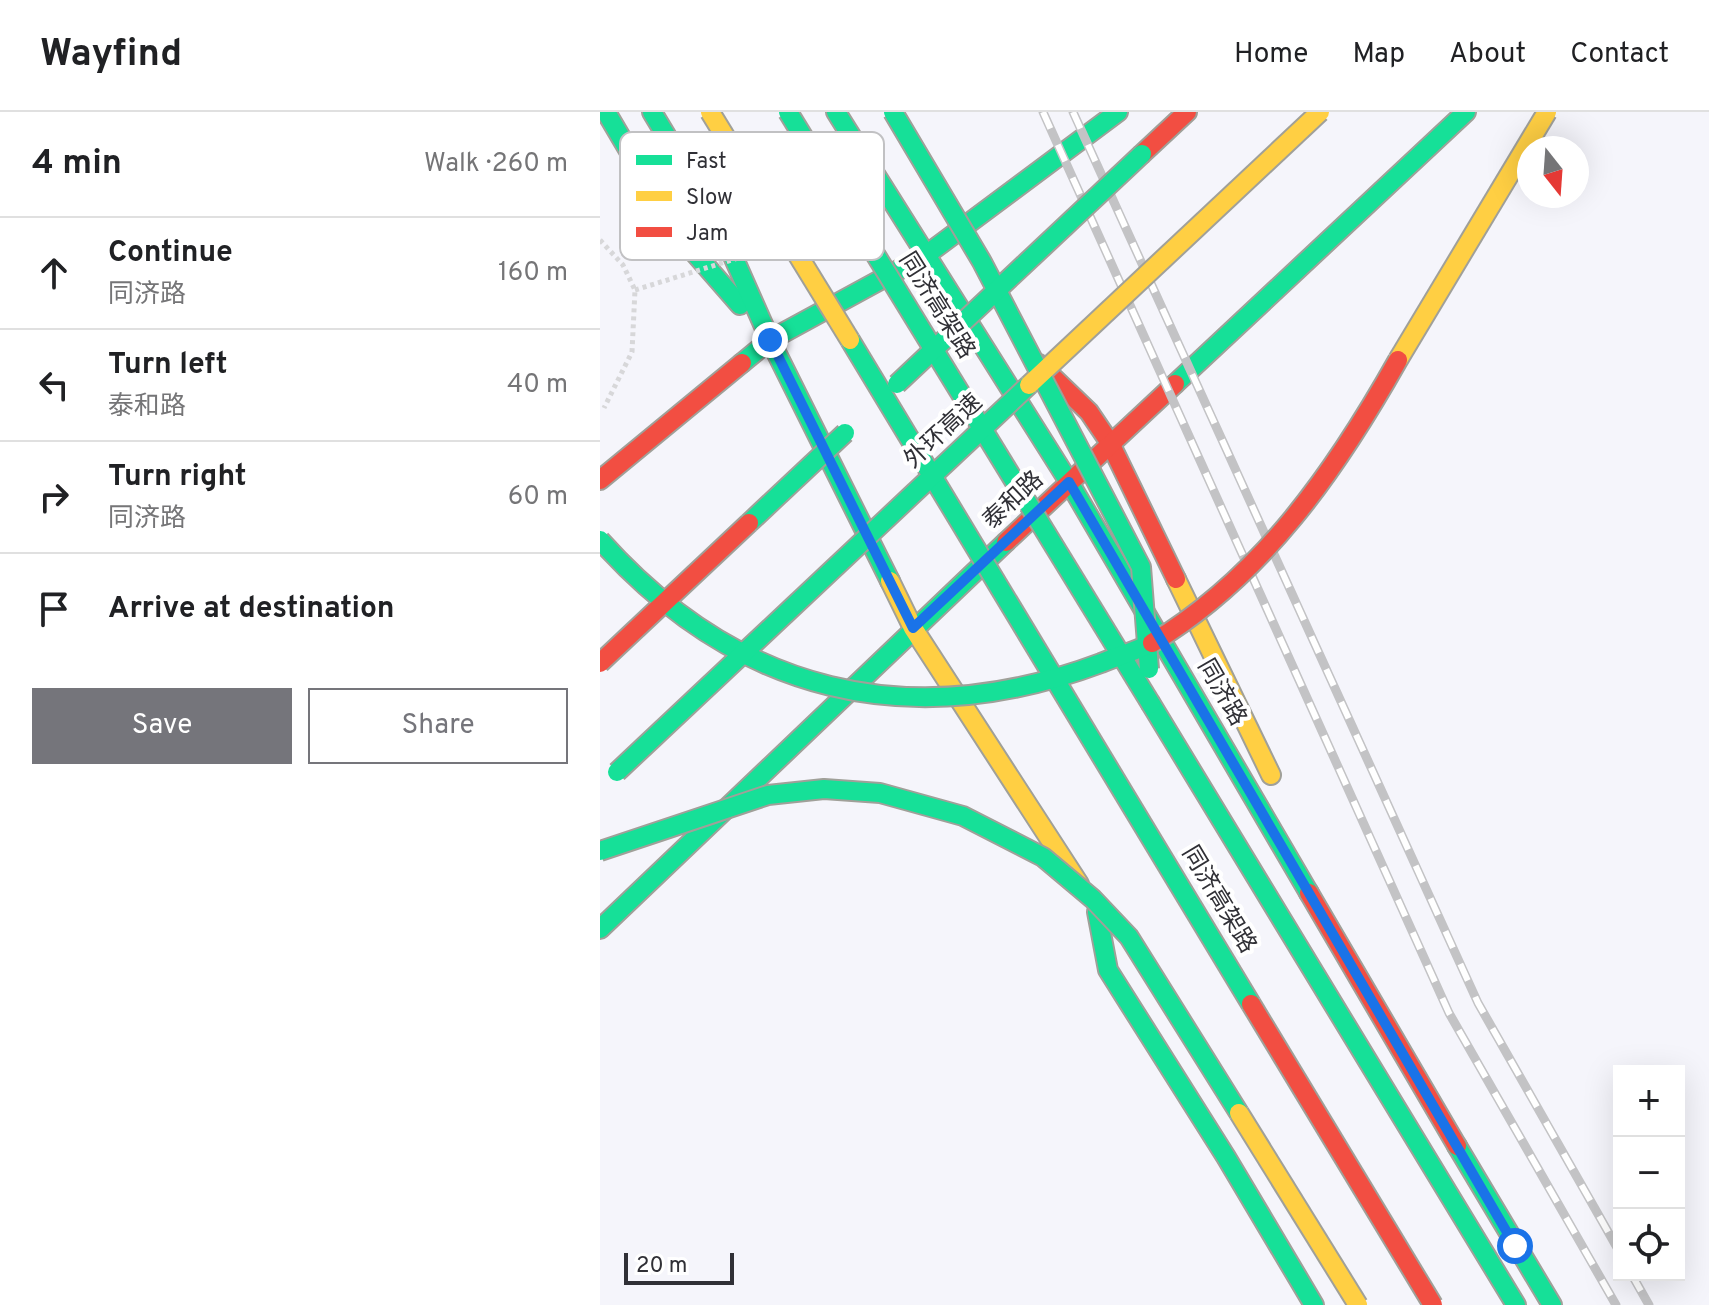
<!DOCTYPE html>
<html lang="en">
<head>
<meta charset="utf-8">
<style>
  body { margin:0; font-family:Overpass,"Noto Sans SC",sans-serif; background:#f6f6f6; color:#202124 }
  .controls { position:absolute; right:24px; bottom:24px; display:grid; overflow:hidden; border-radius:0px; box-shadow:0 8px 32px #0002 }
  .controls button { width:72px; height:72px; display:grid; place-items:center; padding:0; border:0; border-bottom:2px solid #e0e0e0; background:#fff; color:#202124; font:40px sans-serif }
  .compass { position:absolute; left:917px; top:24px; width:72px; height:72px; border-radius:50%; background:#fff; box-shadow:0 8px 32px #0002; rotate:163deg }
  .scale { position:absolute; left:24px; bottom:20px; width:110px; box-sizing:border-box; padding-left:8px; border:4px solid #303036; border-top:0; font-size:22px; line-height:28px; white-space:nowrap; color:#303036; -webkit-text-stroke:6px #fff; paint-order:stroke }
  .stop { position:absolute; width:24px; height:24px; margin:-18px; border:6px solid #1a73e8; border-radius:50%; background:#fff }
  .stop.end { background:#1a73e8; border-color:#fff; box-shadow:0 2px 8px #0008 }
  .list { margin:0; padding:0; list-style:none }
  h2 { display:flex; justify-content:space-between; align-items:center; height:104px; margin:0; padding:0 32px; font-size:34px }
  h2 small { font-size:26px; font-weight:400; color:#757577 }
  .list li { display:grid; grid-template-columns:52px 1fr auto; gap:24px; align-items:center; box-sizing:border-box; height:112px; padding:0 32px; border-top:2px solid #e0e0e0 }
  .list b { display:block; font-size:30px; white-space:nowrap }
  .list p { margin:0; font-size:26px; white-space:nowrap; color:#757577 }
  .list em { font-size:26px; font-style:normal; color:#757577 }
  .actions { display:flex; gap:16px; padding:24px 32px }
  .actions a { flex:1; padding:18px 0; border:2px solid #75757b; border-radius:0px; text-align:center; font-size:28px; color:#75757b }
  .actions .main { background:#75757b; color:#fff }
  .icon { flex:none; width:44px; height:44px; fill:none; stroke:currentColor; stroke-width:2; stroke-linecap:round; stroke-linejoin:round }
  .map { position:relative; flex:none; width:1109px; height:1193px; overflow:hidden }
  header { display:flex; align-items:center; gap:48px; box-sizing:border-box; height:112px; padding:0 40px; background:#fff; border-bottom:2px solid #e0e0e0 }
  header strong { font-size:38px }
  nav { display:flex; gap:44px; margin-inline-start:auto; font-size:28px }
  main { display:flex }
  aside { flex:1; background:#fff }
  .map>svg:first-child { display:block }
  .lines { fill:none; stroke-linecap:round; stroke-linejoin:round }
  .fast-casing { stroke:#a0a099; stroke-width:22 }
  .slow-casing { stroke:#a0a099; stroke-width:22 }
  .jam-casing { stroke:#a0a099; stroke-width:22 }
  .path { stroke:#d7d7d9; stroke-width:5; stroke-dasharray:4 4; stroke-linecap:butt }
  .fast { stroke:#16e098; stroke-width:18 }
  .slow { stroke:#ffcf43; stroke-width:18 }
  .jam { stroke:#f24e42; stroke-width:18 }
  .rail-casing { stroke:#c3c3c5; stroke-width:9 }
  .rail { stroke:#fff; stroke-width:6; stroke-dasharray:18; stroke-linecap:butt }
  .fast-bridge-casing { stroke:#a0a099; stroke-width:22; stroke-linecap:butt }
  .slow-bridge-casing { stroke:#a0a099; stroke-width:22; stroke-linecap:butt }
  .jam-bridge-casing { stroke:#a0a099; stroke-width:22; stroke-linecap:butt }
  .path-bridge { stroke:#d7d7d9; stroke-width:5; stroke-dasharray:4 4; stroke-linecap:butt }
  .fast-bridge { stroke:#16e098; stroke-width:18 }
  .slow-bridge { stroke:#ffcf43; stroke-width:18 }
  .jam-bridge { stroke:#f24e42; stroke-width:18 }
  .route { stroke:#1a73e8; stroke-width:10 }
  .labels { text-anchor:middle; dominant-baseline:central; stroke-width:8; stroke-linejoin:round; paint-order:stroke }
  .street-label { font-size:24px; fill:#303036; stroke:#fff }
  .key { fill:#fff; stroke:#c1c1c3; stroke-width:2 }
  .key-label { font-size:22px; fill:#303036 }
</style>
</head>
<body>
<header>
<strong>Wayfind</strong>
<nav><a>Home</a><a>Map</a><a>About</a><a>Contact</a></nav>
</header>
<main>
<aside>
<h2>4 min<small>Walk · 260 m</small></h2>
<ul class="list">
<li><svg class="icon" aria-label="ahead" viewBox="0 0 24 24"><path d="M12 20V5M6 11l6-6 6 6"/></svg><div><b>Continue</b><p>同济路</p></div><em>160 m</em></li>
<li><svg class="icon" aria-label="left" viewBox="0 0 24 24"><path d="M17 20v-9H6M10 6l-5 5 5 5"/></svg><div><b>Turn left</b><p>泰和路</p></div><em>40 m</em></li>
<li><svg class="icon" aria-label="right" viewBox="0 0 24 24"><path d="M7 20v-9h11M14 6l5 5-5 5"/></svg><div><b>Turn right</b><p>同济路</p></div><em>60 m</em></li>
<li><svg class="icon" aria-label="arrive" viewBox="0 0 24 24"><path d="M6 21V4h12l-3 4 3 4H6"/></svg><div><b>Arrive at destination</b></div></li>
</ul>
<div class="actions"><a class="main">Save</a><a>Share</a></div>
</aside>
<div class="map">
<svg width="1109" height="1193" viewBox="0 0 1109 1193">
  <rect width="100%" height="100%" fill="#f5f5fb"/>
  <g class="lines">
    <g class="fast-casing">
      <g id="fast">
        <polyline points="6,0 78,122 140,193"/>
        <polyline points="52,0 117,108 170,228 290,469"/>
        <polyline points="236,0 469,370 709,781"/>
        <polyline points="142,251 170,228 326,143 518,0"/>
        <polyline points="575,272 866,0"/>
        <polyline points="551,592 916,1193"/>
        <polyline points="497,800 508,858 626,1045 714,1193"/>
        <polyline points="0,817 406,430"/>
        <polyline points="857,1034 952,1193"/>
      </g>
    </g>
    <g class="slow-casing">
      <g id="slow">
        <polyline points="576,467 671,663"/>
        <polyline points="290,469 313,516 479,772"/>
      </g>
    </g>
    <g class="jam-casing">
      <g id="jam">
        <polyline points="542,42 587,0"/>
        <polyline points="439,252 489,300 510,331 576,467"/>
        <polyline points="0,368 142,251"/>
        <polyline points="406,430 575,272"/>
        <polyline points="709,781 857,1034"/>
      </g>
    </g>
    <polyline class="path" points="0,128 23,153 35,178 32,240 4,296"/>
    <use href="#fast" class="fast"/>
    <use href="#slow" class="slow"/>
    <use href="#jam" class="jam"/>
    <g class="rail-casing">
      <g id="rail">
        <polyline points="443,0 849,901 1016,1193"/>
        <polyline points="473,0 878,891 1019,1139"/>
        <polyline points="1032,1163 1049,1193"/>
      </g>
    </g>
    <use href="#rail" class="rail"/>
    <g class="fast-bridge-casing">
      <g id="fast-bridge">
        <polyline points="188,0 551,592"/>
        <polyline points="293,0 382,150 541,455 549,557"/>
        <polyline points="250,228 651,892"/>
        <polyline points="297,272 542,42"/>
        <polyline points="149,411 245,321"/>
        <path d="M0 428C137 581 309 623 501 551 518 544 536 539 552 531"/>
        <polyline points="17,660 429,273"/>
        <polyline points="0,739 168,683 224,677 280,681 363,704 443,745 493,787 529,825 639,1001"/>
      </g>
    </g>
    <g class="slow-bridge-casing">
      <g id="slow-bridge">
        <polyline points="110,0 250,228"/>
        <polyline points="798,248 947,0"/>
        <polyline points="429,273 720,0"/>
        <polyline points="639,1001 758,1193"/>
      </g>
    </g>
    <g class="jam-bridge-casing">
      <g id="jam-bridge">
        <path d="M552 531C663 464 736 358 798 248"/>
        <polyline points="0,551 149,411"/>
        <polyline points="651,892 833,1193"/>
      </g>
    </g>
    <polyline class="path-bridge" points="35,178 151,142"/>
    <use href="#fast-bridge" class="fast-bridge"/>
    <use href="#slow-bridge" class="slow-bridge"/>
    <use href="#jam-bridge" class="jam-bridge"/>
  </g>
  <g class="lines">
    <polyline class="route" points="170,228 313,516 469,370 915,1134"/>
  </g>
  <g class="labels">
    <g class="street-label">
      <text transform="translate(336 194) rotate(58)">同济高架路</text>
      <text transform="translate(344 320) rotate(-43)">外环高速</text>
      <text transform="translate(414 389) rotate(-43)">泰和路</text>
      <text transform="translate(621 581) rotate(60)">同济路</text>
      <text transform="translate(618 788) rotate(59)">同济高架路</text>
    </g>
  </g>
  <rect x="20" y="20" width="264" height="128" rx="12" class="key"/>
  <rect x="36" y="43" width="36" height="10" fill="#16e098"/>
  <rect x="36" y="79" width="36" height="10" fill="#ffcf43"/>
  <rect x="36" y="115" width="36" height="10" fill="#f24e42"/>
  <g class="key-label">
    <text x="86" y="56">Fast</text>
    <text x="86" y="92">Slow</text>
    <text x="86" y="128">Jam</text>
  </g>
</svg>
<div class="controls">
<button>+</button>
<button>−</button>
<button><svg class="icon" aria-label="locate" viewBox="0 0 24 24"><circle cx="12" cy="12" r="6"/><path d="M12 2v4M12 18v4M2 12h4M18 12h4"/></svg></button>
</div>
<svg class="compass" viewBox="-18 -18 36 36"><path d="M0-13l5 13h-10z" fill="#e53935"/><path d="M0 13l5-13h-10z" fill="#757577"/></svg>
<div class="scale">20 m</div>
<div class="stop" style="left:915px;top:1134px"></div>
<div class="stop end" style="left:170px;top:228px"></div>
</div>
</main>
</body>
</html>
